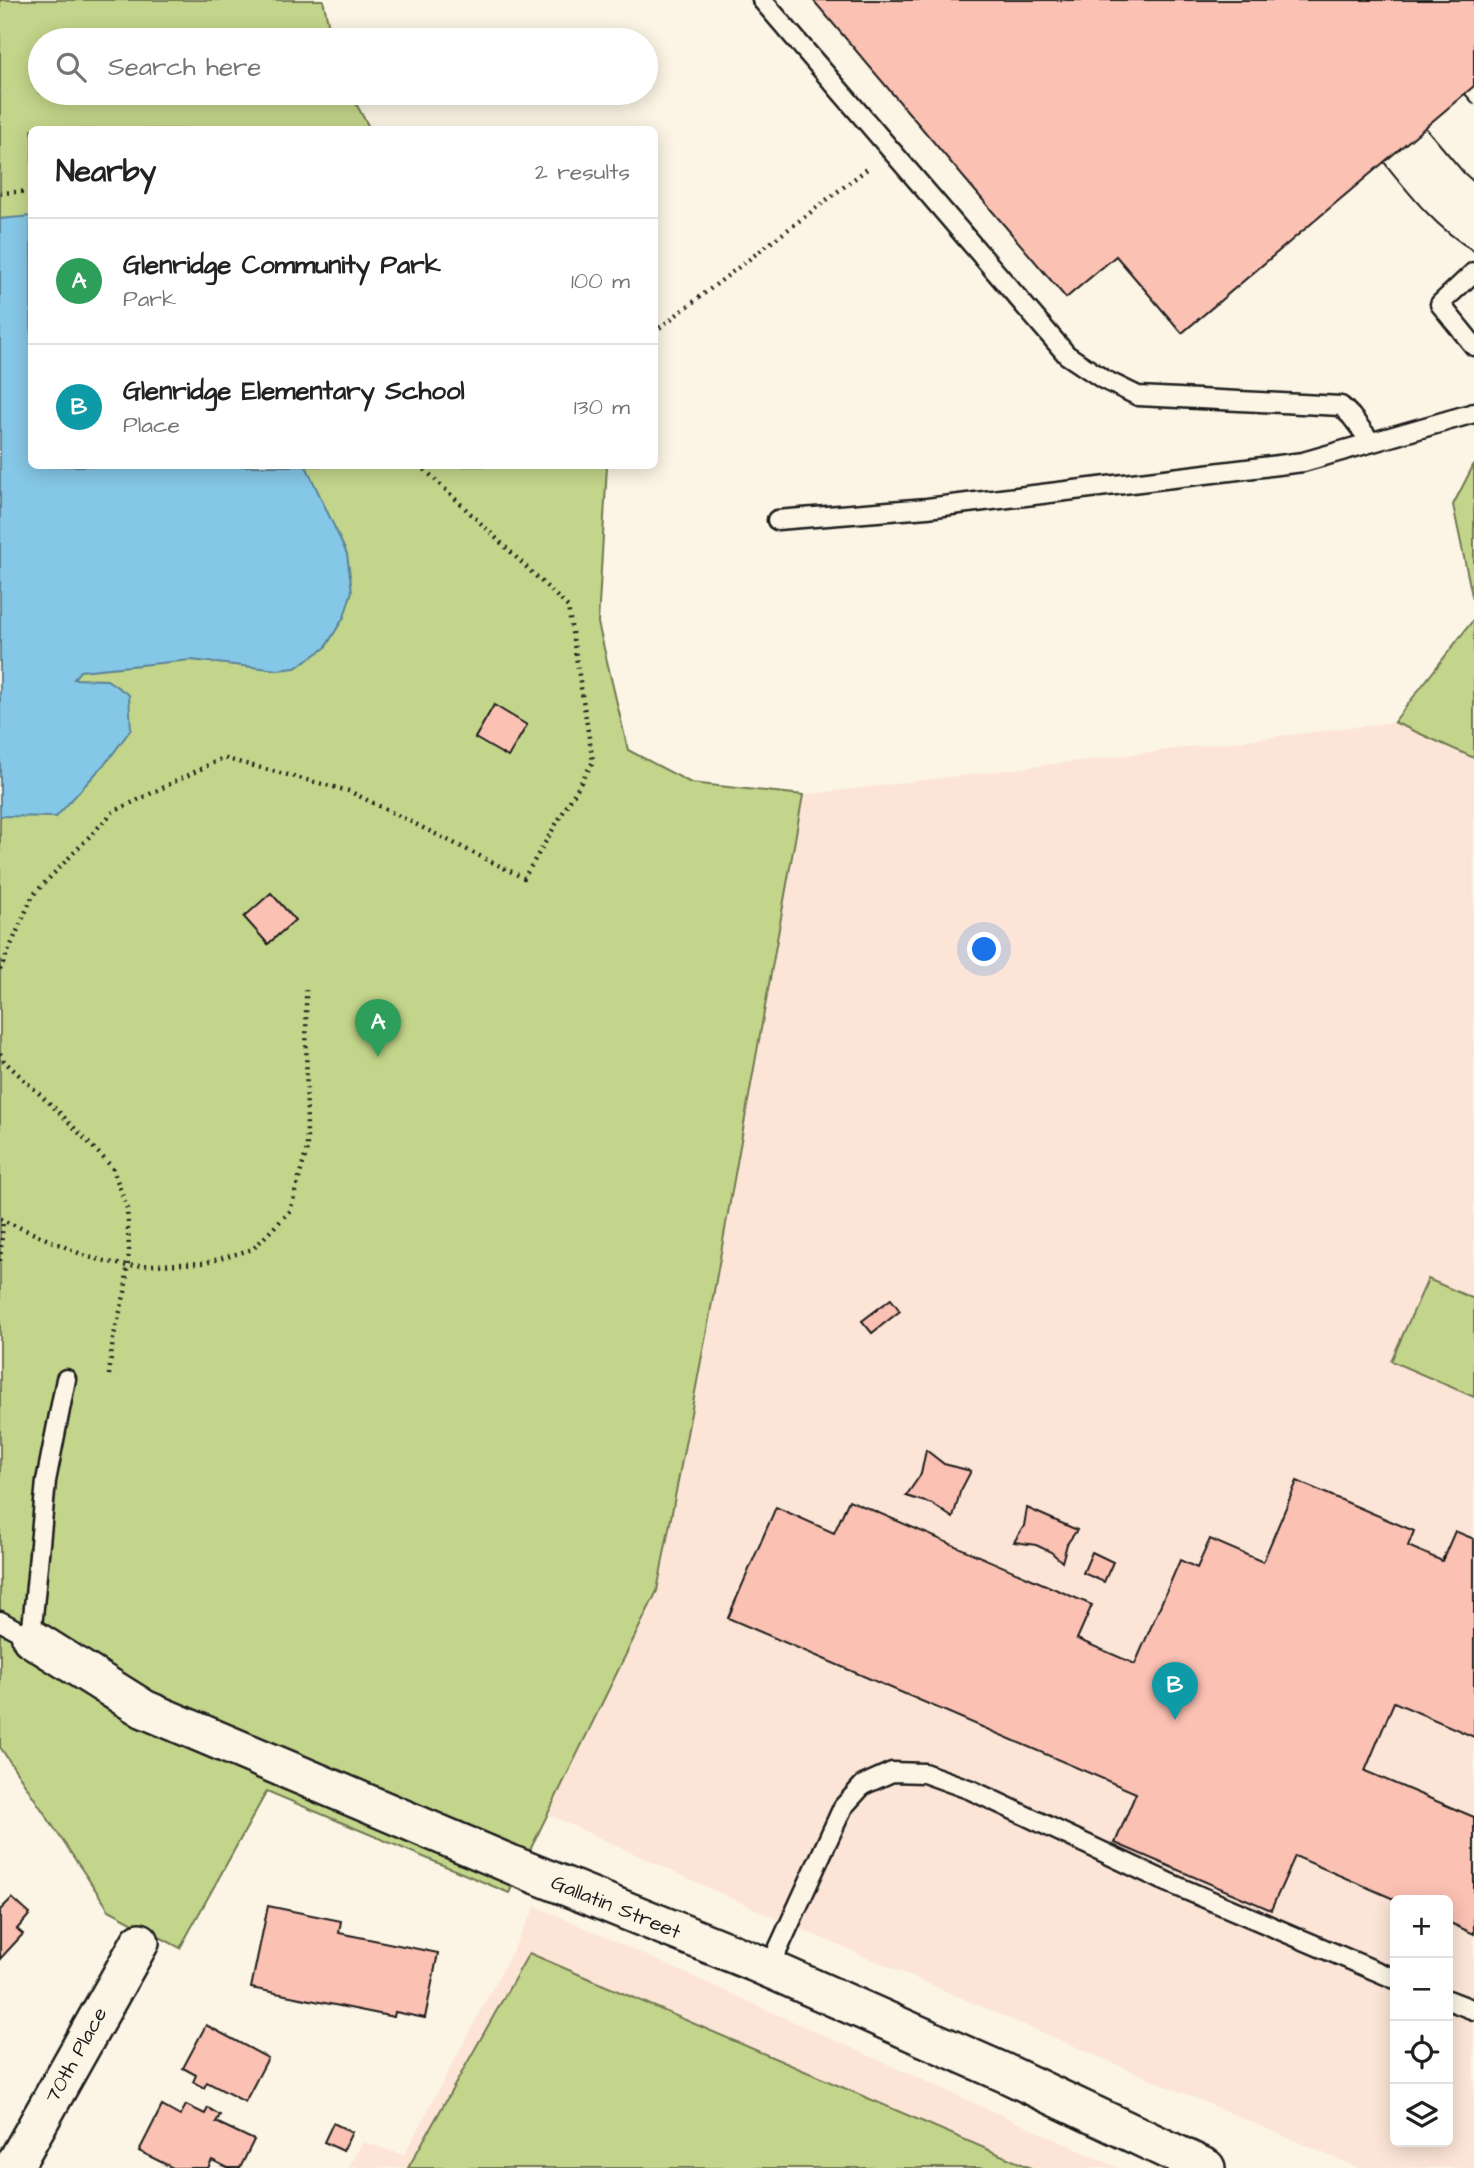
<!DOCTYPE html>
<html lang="en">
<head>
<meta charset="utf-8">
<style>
  body { margin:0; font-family:"Architects Daughter",sans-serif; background:#f2f2f2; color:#222 }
  .controls { position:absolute; right:21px; bottom:21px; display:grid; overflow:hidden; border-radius:10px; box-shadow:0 4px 18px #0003 }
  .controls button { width:63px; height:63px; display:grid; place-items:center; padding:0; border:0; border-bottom:2px solid #e0e0e0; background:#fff; color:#222; font:35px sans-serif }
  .you { position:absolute; left:985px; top:950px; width:24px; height:24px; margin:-18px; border:5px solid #fff; border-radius:50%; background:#1a73e8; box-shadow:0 0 0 10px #1a73e833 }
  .badge { display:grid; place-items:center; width:46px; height:46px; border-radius:50%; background:#1a73e8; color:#fff; font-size:23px; font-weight:700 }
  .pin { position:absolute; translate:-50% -58px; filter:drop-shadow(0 2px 4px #0008) }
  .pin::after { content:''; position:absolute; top:37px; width:24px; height:21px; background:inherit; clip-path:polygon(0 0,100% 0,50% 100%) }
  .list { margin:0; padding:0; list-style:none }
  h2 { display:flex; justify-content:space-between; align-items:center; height:91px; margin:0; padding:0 28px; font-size:30px }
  h2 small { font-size:23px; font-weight:400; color:#767676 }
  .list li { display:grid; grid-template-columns:46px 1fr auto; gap:21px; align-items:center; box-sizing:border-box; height:126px; padding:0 28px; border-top:2px solid #e0e0e0 }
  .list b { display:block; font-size:26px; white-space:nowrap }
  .list p { margin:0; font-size:23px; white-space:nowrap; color:#767676 }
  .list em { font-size:23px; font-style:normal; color:#767676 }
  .icon { flex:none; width:38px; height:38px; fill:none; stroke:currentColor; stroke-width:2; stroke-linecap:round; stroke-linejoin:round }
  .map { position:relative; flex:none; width:1474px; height:2168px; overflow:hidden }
  .search { position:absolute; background:#fff; box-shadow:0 4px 18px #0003; left:28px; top:28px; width:630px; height:77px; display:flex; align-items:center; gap:18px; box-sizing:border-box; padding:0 24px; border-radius:38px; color:#767676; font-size:26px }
  .panel { position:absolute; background:#fff; box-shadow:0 4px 18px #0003; left:28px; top:126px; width:630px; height:343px; border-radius:10px }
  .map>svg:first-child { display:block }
  .built { fill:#fce5d6; fill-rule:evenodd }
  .green { fill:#c3d58a; stroke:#707853; stroke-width:2 }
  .water { fill:#85c7e6; stroke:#5b8395; stroke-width:2 }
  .building { fill:#fbc1b3; stroke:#1c1c1c; stroke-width:2 }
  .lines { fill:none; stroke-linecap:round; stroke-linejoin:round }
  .service-casing { stroke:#1c1c1c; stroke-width:23 }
  .minor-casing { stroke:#1c1c1c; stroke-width:42 }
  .path { stroke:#1c1c1c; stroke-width:4.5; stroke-dasharray:2 5; stroke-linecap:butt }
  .service { stroke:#fcf5e5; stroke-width:18 }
  .minor { stroke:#fcf5e5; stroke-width:37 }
  .tram { stroke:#1c1c1c; stroke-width:2 }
  .labels { text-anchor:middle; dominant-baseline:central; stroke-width:6; stroke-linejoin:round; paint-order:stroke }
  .street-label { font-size:21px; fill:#1c1c1c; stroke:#fcf5e5 }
</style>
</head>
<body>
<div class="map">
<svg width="1474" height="2168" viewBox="0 0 1474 2168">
  <rect width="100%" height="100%" fill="#fcf5e5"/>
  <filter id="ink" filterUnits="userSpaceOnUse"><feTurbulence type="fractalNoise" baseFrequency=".0143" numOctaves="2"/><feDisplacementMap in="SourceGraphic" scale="14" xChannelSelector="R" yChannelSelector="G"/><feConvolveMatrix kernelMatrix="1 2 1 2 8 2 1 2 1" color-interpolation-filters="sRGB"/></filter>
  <g filter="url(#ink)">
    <g class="built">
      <path d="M1394 722 1474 758V2168H1358L768 1915 545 1813 657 1591 709 1319 803 795ZM1395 1900H1448V2142H1395Z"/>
      <polygon points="536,1906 1119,2168 348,2168 363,2142 404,2155"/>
    </g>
    <g class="green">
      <polygon points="0,0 323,0 332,40 40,40 40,93 350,93 370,129 32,130 32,466 607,466 598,623 628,750 691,783 803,795 709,1319 657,1591 509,1893 267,1791 180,1948 109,1910 0,1747"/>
      <polygon points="1474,464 1474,605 1453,505"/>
      <polygon points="1474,619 1474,758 1394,722"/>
      <polygon points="1428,1279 1474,1299 1474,1397 1391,1361"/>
      <polygon points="529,1953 1031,2168 408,2168"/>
    </g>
    <polygon class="water" points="31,216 32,466 306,466 347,554 352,591 344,617 325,648 295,668 278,670 191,660 80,671 74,679 107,680 129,695 131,729 109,759 56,817 0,816 0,219"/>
    <g class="building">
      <polygon points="813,0 1474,0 1474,86 1182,333 1116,256 1066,298"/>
      <polygon points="494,705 527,725 508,757 475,738"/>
      <polygon points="271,893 295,920 268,944 244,917"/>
      <polygon points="891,1299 900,1311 872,1333 862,1321"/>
      <polygon points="926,1450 944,1464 971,1471 960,1492 953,1518 932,1504 906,1496 921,1474"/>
      <polygon points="1297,1481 1414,1531 1408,1546 1442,1561 1455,1531 1474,1539 1474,1737 1394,1702 1365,1771 1474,1817 1474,1934 1448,1922 1448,1900 1396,1900 1295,1856 1271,1910 1115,1843 1136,1793 728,1618 776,1507 834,1533 849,1500 1092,1605 1077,1639 1135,1664 1180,1560 1197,1568 1210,1539 1263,1562"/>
      <polygon points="1027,1508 1077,1530 1067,1544 1062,1562 1051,1552 1036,1545 1014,1542 1024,1526"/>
      <polygon points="1092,1552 1113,1562 1104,1582 1083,1573"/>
      <polygon points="12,1898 30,1914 17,1929 23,1934 0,1959 0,1910"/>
      <polygon points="268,1906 341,1921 339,1933 438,1953 425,2018 395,2012 394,2017 251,1988"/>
      <polygon points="206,2025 268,2058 245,2102 207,2082 204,2088 193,2082 196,2075 183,2068"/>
      <polygon points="186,2105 205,2114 208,2108 220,2115 216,2122 254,2140 240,2168 228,2168 212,2160 208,2168 173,2168 139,2151 162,2106 180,2116"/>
      <polygon points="333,2123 352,2132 343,2151 324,2142"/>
    </g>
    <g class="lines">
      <g class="service-casing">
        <g id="service">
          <polyline points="762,0 1067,355 1103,379 1138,396 1341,406 1351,416 1371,442"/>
          <polyline points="1474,272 1440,304 1474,346"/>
          <polyline points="777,520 927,508 1303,462 1474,413"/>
          <polyline points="0,1621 31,1638 46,1481 66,1379"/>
          <polyline points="769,1969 843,1807 863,1785 892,1772 924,1773 971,1790 1167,1882 1395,1979"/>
          <polyline points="1448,2000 1474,2010"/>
        </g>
      </g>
      <g class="minor-casing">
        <g id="minor">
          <polyline points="31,1638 144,1709 515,1866 756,1963 1005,2073 1206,2168"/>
          <polyline points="13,2168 140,1942"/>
        </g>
      </g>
      <g class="path">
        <polyline points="0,193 32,191"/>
        <polyline points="654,332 867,169"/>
        <polyline points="0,970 33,895 113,812 223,758 349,791 524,878 593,762 568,607 421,466"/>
        <polyline points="0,1053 4,1061 60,1113 112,1167 127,1207 129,1250 125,1292 113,1339 109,1375"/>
        <polyline points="0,1219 88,1257 127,1266 205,1263 253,1249 290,1211 307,1149 306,990"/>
        <polyline points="0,1261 3,1221"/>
      </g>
      <use href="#service" class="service"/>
      <use href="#minor" class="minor"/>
      <g class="tram">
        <polyline points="1465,94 1474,104"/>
        <polyline points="1425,127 1464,173 1474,182"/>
        <path d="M1384 162C1411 196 1436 228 1474 251"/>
      </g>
    </g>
  </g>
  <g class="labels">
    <g class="street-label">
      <text transform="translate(616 1907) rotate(22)">Gallatin Street</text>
      <text transform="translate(76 2055) rotate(-61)">70th Place</text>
    </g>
  </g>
</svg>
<div class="controls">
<button>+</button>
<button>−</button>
<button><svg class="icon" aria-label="locate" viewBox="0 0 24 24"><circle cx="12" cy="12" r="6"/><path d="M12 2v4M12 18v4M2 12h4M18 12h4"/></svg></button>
<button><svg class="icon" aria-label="layers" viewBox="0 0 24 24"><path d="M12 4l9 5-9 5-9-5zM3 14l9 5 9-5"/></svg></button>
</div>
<div class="you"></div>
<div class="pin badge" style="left:378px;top:1057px;background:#2e9e5b">A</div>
<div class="pin badge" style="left:1175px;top:1720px;background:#0f9aa8">B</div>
<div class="search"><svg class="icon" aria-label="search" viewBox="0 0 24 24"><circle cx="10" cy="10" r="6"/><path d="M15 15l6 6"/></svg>Search here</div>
<section class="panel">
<h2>Nearby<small>2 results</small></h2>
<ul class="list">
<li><span class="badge" style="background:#2e9e5b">A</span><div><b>Glenridge Community Park</b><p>Park</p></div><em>100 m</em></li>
<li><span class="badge" style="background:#0f9aa8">B</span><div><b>Glenridge Elementary School</b><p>Place</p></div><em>130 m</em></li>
</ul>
</section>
</div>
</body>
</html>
